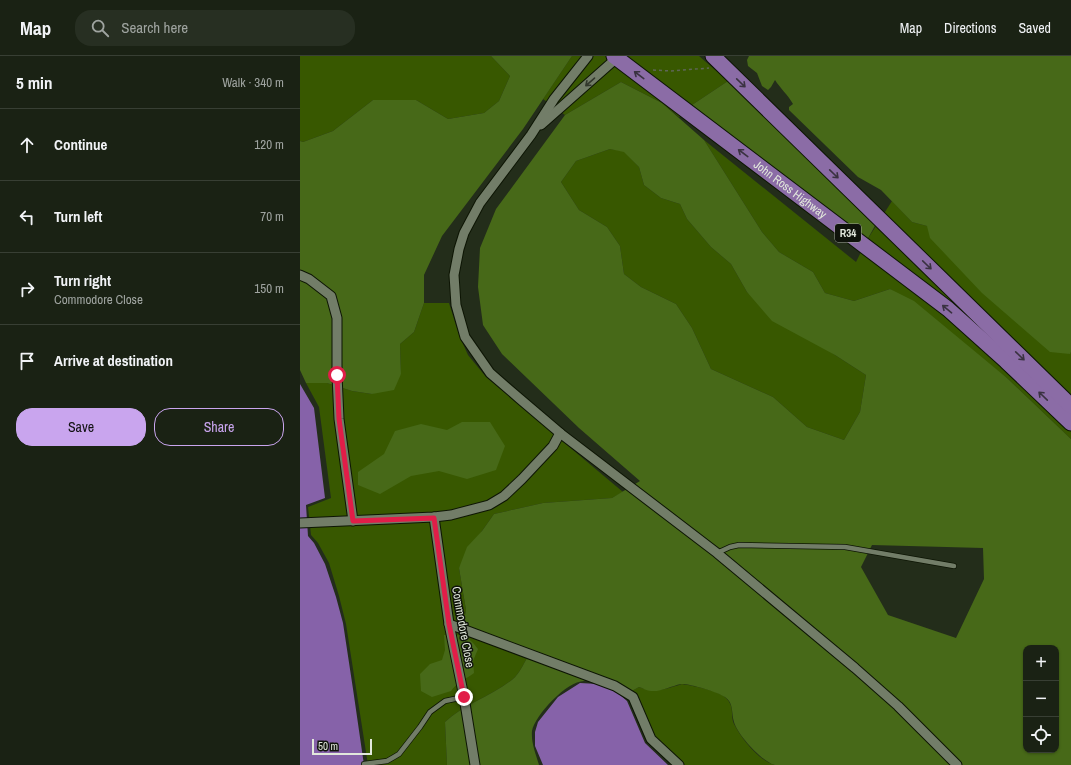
<!DOCTYPE html>
<html lang="en">
<head>
<meta charset="utf-8">
<style>
  body { margin:0; font-family:"Archivo Narrow",sans-serif; background:#272f22; color:#f1f3f6 }
  .controls { position:absolute; right:12px; bottom:12px; display:grid; overflow:hidden; border-radius:8px; box-shadow:0 1px 3px #0004 }
  .controls button { width:36px; height:36px; display:grid; place-items:center; padding:0; border:0; border-bottom:1px solid #383f34; background:#1a2214; color:#f1f3f6; font:20px sans-serif }
  .scale { position:absolute; left:12px; bottom:10px; width:60px; box-sizing:border-box; padding-left:4px; border:2px solid #e2e8dc; border-top:0; font-size:11px; line-height:14px; white-space:nowrap; color:#e2e8dc; -webkit-text-stroke:3px #0f130b; paint-order:stroke }
  .stop { position:absolute; width:12px; height:12px; margin:-9px; border:3px solid #e11d48; border-radius:50%; background:#fff }
  .stop.end { background:#e11d48; border-color:#fff; box-shadow:0 1px 4px #0008 }
  .list { margin:0; padding:0; list-style:none }
  h2 { display:flex; justify-content:space-between; align-items:center; height:52px; margin:0; padding:0 16px; font-size:17px }
  h2 small { font-size:13px; font-weight:400; color:#9fa4a0 }
  .list li { display:grid; grid-template-columns:26px 1fr auto; gap:12px; align-items:center; box-sizing:border-box; height:72px; padding:0 16px; border-top:1px solid #383f34 }
  .list b { display:block; font-size:15px; white-space:nowrap }
  .list p { margin:0; font-size:13px; white-space:nowrap; color:#9fa4a0 }
  .list em { font-size:13px; font-style:normal; color:#9fa4a0 }
  .actions { display:flex; gap:8px; padding:12px 16px }
  .actions a { flex:1; padding:9px 0; border:1px solid #c9a5ee; border-radius:16px; text-align:center; font-size:14px; color:#c9a5ee }
  .actions .main { background:#c9a5ee; color:#111 }
  .icon { flex:none; width:22px; height:22px; fill:none; stroke:currentColor; stroke-width:2; stroke-linecap:round; stroke-linejoin:round }
  .map { position:relative; flex:none; width:771px; height:709px; overflow:hidden }
  header { display:flex; align-items:center; gap:24px; box-sizing:border-box; height:56px; padding:0 20px; background:#1a2214; border-bottom:1px solid #383f34 }
  header strong { font-size:19px }
  nav { display:flex; gap:22px; margin-inline-start:auto; font-size:14px }
  .search { width:280px; height:36px; background:#272f22; display:flex; align-items:center; gap:10px; box-sizing:border-box; padding:0 14px; border-radius:16px; color:#9fa4a0; font-size:15px }
  main { display:flex }
  aside { flex:1; background:#1a2214 }
  .map>svg:first-child { display:block }
  .green { fill:#385800 }
  .forest { fill:#476918; fill-rule:evenodd }
  .water { fill:#8662a9 }
  .lines { fill:none; stroke-linecap:round; stroke-linejoin:round }
  .service-casing { stroke:#0d1504; stroke-width:6 }
  .minor-casing { stroke:#0d1504; stroke-width:11 }
  .primary-casing { stroke:#0d1504; stroke-width:17 }
  .path { stroke:#5e6656; stroke-width:1.5; stroke-dasharray:3 3; stroke-linecap:butt }
  .service { stroke:#727d68; stroke-width:4.5 }
  .minor { stroke:#727d68; stroke-width:9 }
  .primary { stroke:#8b6ca6; stroke-width:15 }
  .oneway { stroke:#3a3241 }
  .oneway2 { stroke:#32382c }
  .route { stroke:#e11d48; stroke-width:5 }
  .labels { text-anchor:middle; dominant-baseline:central; stroke-width:3; stroke-linejoin:round; paint-order:stroke }
  .shield { fill:#0f130b; stroke:#a3a89d; stroke-width:1 }
  .shield-label { font-size:11px; font-weight:bold; fill:#e2e8dc }
  .street-label { font-size:12px; fill:#e2e8dc; stroke:#0f130b }
</style>
</head>
<body>
<header>
<strong>Map</strong>
<div class="search"><svg class="icon" aria-label="search" viewBox="0 0 24 24"><circle cx="10" cy="10" r="6"/><path d="M15 15l6 6"/></svg>Search here</div>
<nav><a>Map</a><a>Directions</a><a>Saved</a></nav>
</header>
<main>
<aside>
<h2>5 min<small>Walk · 340 m</small></h2>
<ul class="list">
<li><svg class="icon" aria-label="ahead" viewBox="0 0 24 24"><path d="M12 20V5M6 11l6-6 6 6"/></svg><div><b>Continue</b></div><em>120 m</em></li>
<li><svg class="icon" aria-label="left" viewBox="0 0 24 24"><path d="M17 20v-9H6M10 6l-5 5 5 5"/></svg><div><b>Turn left</b></div><em>70 m</em></li>
<li><svg class="icon" aria-label="right" viewBox="0 0 24 24"><path d="M7 20v-9h11M14 6l5 5-5 5"/></svg><div><b>Turn right</b><p>Commodore Close</p></div><em>150 m</em></li>
<li><svg class="icon" aria-label="arrive" viewBox="0 0 24 24"><path d="M6 21V4h12l-3 4 3 4H6"/></svg><div><b>Arrive at destination</b></div></li>
</ul>
<div class="actions"><a class="main">Save</a><a>Share</a></div>
</aside>
<div class="map">
<svg width="771" height="709" viewBox="0 0 771 709">
  <rect width="100%" height="100%" fill="#232d1a"/>
  <g class="green">
    <polygon points="0,0 191,0 210,20 199,45 184,57 148,63 116,44 73,44 33,75 3,86 0,85"/>
    <polygon points="272,0 399,0 428,25 392,49 379,61 362,47 321,26 265,59 243,43"/>
    <polygon points="404,84 556,206 567,184 592,145 612,166 627,170 769,298 771,296 771,383 707,322 590,233 554,245 525,237 513,216 479,196 462,176"/>
    <polygon points="310,93 324,95 339,111 344,129 361,142 380,148 387,163 411,191 431,208 447,236 535,299 566,319 560,356 544,384 507,371 473,341 411,313 392,272 376,248 341,231 324,218 320,190 307,171 279,154 261,126 276,105"/>
    <path d="M124 247H149L159 279 168 299 186 321 323 436 312 442 243 447 194 458 182 475 159 512 166 554 162 575 227 602C223 609 219 618 213 623 192 640 164 648 145 666L147 709H68L46 568 39 540 29 507 18 487 11 479 8 451 31 442 19 351 6 327H27L52 335 72 338 101 318 100 288 114 276Z"/>
    <path d="M382 628C393 630 418 634 426 642 435 651 430 658 434 668 441 682 459 705 475 709H372L348 686 330 645 326 638 339 631C356 637 366 633 382 628Z"/>
  </g>
  <g class="forest">
    <polygon points="191,0 272,0 223,73 142,180 124,219 124,247 114,276 100,288 101,318 94,334 72,338 52,335 27,327 6,327 0,314 0,85 3,86 33,75 73,44 116,44 148,63 184,57 199,45 210,20"/>
    <path d="M449 0H771V296L770 298 750 296 682 237 630 182 627 170 612 166 581 134 558 121 489 54V51L493 48C488 39 480 32 475 24L471 31 468 34 462 30 457 17 448 10 447 4Z"/>
    <polygon points="428,25 576,168 567,184 392,49"/>
    <path d="M321 26 362 47 404 84 462 176 479 196 513 216 525 237 554 245 590 233 614 245 707 322 771 383V709H475C462 706 437 678 434 666 431 656 434 647 425 641 418 636 388 627 381 628 371 630 361 636 351 635 347 635 343 632 339 631L330 636 163 571 166 554 159 512 167 491 182 475 194 458 243 447 312 442 340 425 279 372 202 298 183 269 178 231 180 192 196 153 265 59ZM310 93 324 96 339 111 344 129 361 142 380 148 387 163 411 191 431 208 447 236 472 265 535 299 566 319 560 356 544 384 507 371 473 341 411 313 392 272 376 248 341 231 324 218 320 190 307 171 279 154 261 126 276 105ZM572 489 683 492 684 523 656 582 588 559 561 511ZM726 592H756V694H726Z"/>
    <polygon points="162,366 190,366 205,390 196,414 167,423 139,415 111,420 80,438 58,429 58,416 84,398 95,375 121,368 147,374"/>
    <path d="M144 579C161 579 167 578 178 593L173 605 174 617C166 623 156 627 151 635L132 641 121 635 120 618 130 608 142 604 145 594Z"/>
    <path d="M227 602 287 623 284 625C267 625 235 659 232 675 231 687 236 698 239 709H147L145 666C164 648 192 640 213 623 219 618 223 609 227 602Z"/>
  </g>
  <g class="water">
    <polygon points="0,328 14,352 25,442 6,449 8,480 14,487 25,508 36,541 43,567 53,633 64,709 0,709"/>
    <polygon points="280,627 298,628 312,632 327,645 345,687 368,709 243,709 235,690 235,676 238,666 258,641"/>
  </g>
  <g class="lines">
    <g class="service-casing">
      <g id="service">
        <polyline points="417,497 430,491 439,489 545,491 654,510"/>
        <polyline points="64,708 87,705 94,701 99,698 120,671 130,656 145,645 164,641"/>
      </g>
    </g>
    <g class="minor-casing">
      <g id="minor">
        <polyline points="288,0 254,43 231,79 180,147 164,177 159,193 154,219 156,249 165,281 190,317 220,343 260,377 417,497 555,612 598,650 657,709"/>
        <polyline points="241,69 319,0"/>
        <polyline points="0,219 9,223 31,240 37,262 37,319 39,363 53,465"/>
        <polyline points="134,461 149,568 164,641 175,709"/>
        <polyline points="0,467 134,461 151,459 189,449 204,440 222,423 253,390 260,377"/>
        <polyline points="149,568 315,630 333,641 351,683 379,709"/>
      </g>
    </g>
    <g class="primary-casing">
      <g id="primary">
        <path id="s1" d="M314 0 648 253 706 305 771 367"/>
        <polyline points="413,0 771,350"/>
      </g>
    </g>
    <polyline class="path" points="353,14 371,15 409,12"/>
    <use href="#service" class="service"/>
    <use href="#minor" class="minor"/>
    <use href="#primary" class="primary"/>
  </g>
  <defs><path id="oneway-shaft" d="M-6 0H5M1.5-3L5.5 0L1.5 3" fill="none" stroke-width="1.6" stroke-linecap="round" stroke-linejoin="round"/></defs>
  <g class="oneway">
    <use href="#oneway-shaft" transform="translate(339 19) rotate(-143)"/>
    <use href="#oneway-shaft" transform="translate(441 27) rotate(44)"/>
    <use href="#oneway-shaft" transform="translate(443 97) rotate(-143)"/>
    <use href="#oneway-shaft" transform="translate(534 118) rotate(44)"/>
    <use href="#oneway-shaft" transform="translate(627 209) rotate(44)"/>
    <use href="#oneway-shaft" transform="translate(647 253) rotate(-140)"/>
    <use href="#oneway-shaft" transform="translate(720 300) rotate(44)"/>
    <use href="#oneway-shaft" transform="translate(743 340) rotate(-136)"/>
  </g>
  <use class="oneway2" href="#oneway-shaft" transform="translate(290 26) rotate(139)"/>
  <g class="lines">
    <polyline class="route" points="37,319 39,363 53,465 134,462 149,568 164,641"/>
  </g>
  <g class="labels">
    <rect class="shield" x="535" y="168" width="26" height="18" rx="3"/>
    <g class="shield-label">
      <text x="548" y="177">R34</text>
    </g>
    <g class="street-label">
      <text stroke="none"><textPath href="#s1" startOffset="221">John Ross Highway</textPath></text>
      <text transform="translate(163 571) rotate(80)">Commodore Close</text>
    </g>
  </g>
</svg>
<div class="controls">
<button>+</button>
<button>−</button>
<button><svg class="icon" aria-label="locate" viewBox="0 0 24 24"><circle cx="12" cy="12" r="6"/><path d="M12 2v4M12 18v4M2 12h4M18 12h4"/></svg></button>
</div>
<div class="scale">50 m</div>
<div class="stop" style="left:37px;top:319px"></div>
<div class="stop end" style="left:164px;top:641px"></div>
</div>
</main>
</body>
</html>
